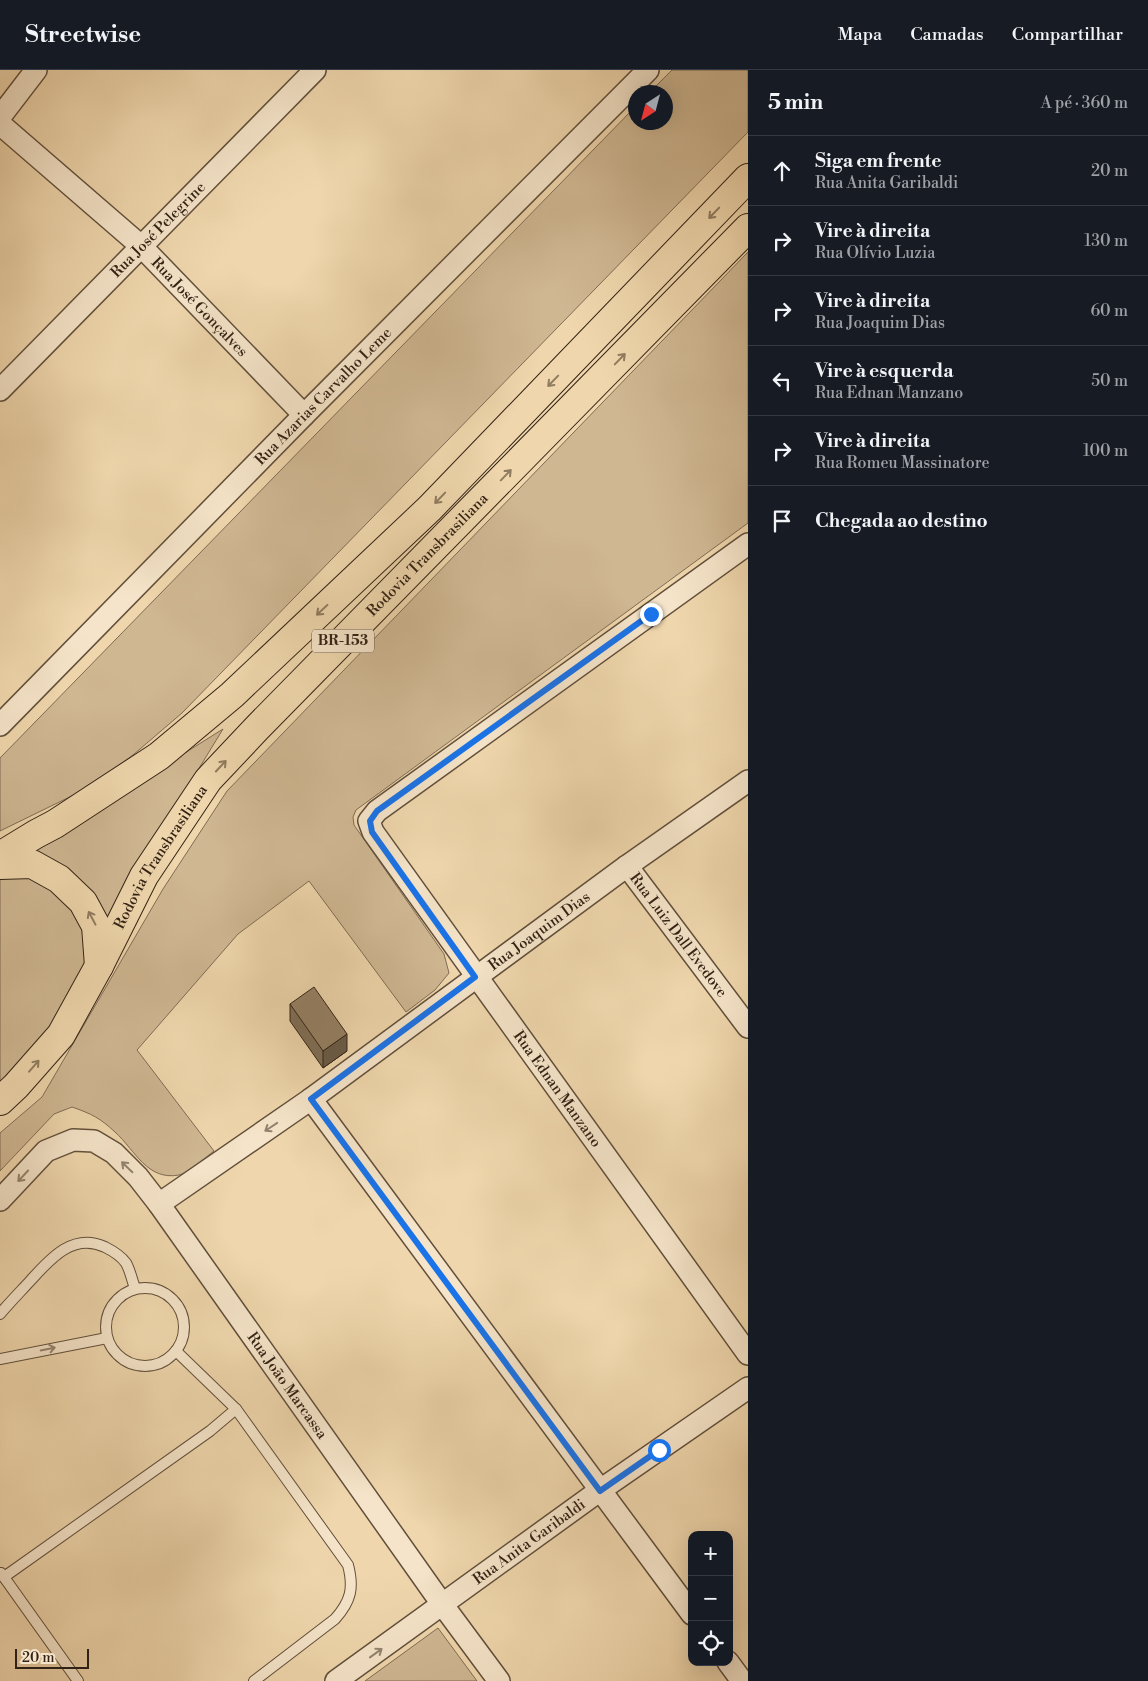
<!DOCTYPE html>
<html lang="pt">
<head>
<meta charset="utf-8">
<style>
  body { margin:0; font-family:"Libre Bodoni",serif; background:#242831; color:#f1f3f6 }
  .controls { position:absolute; right:15px; bottom:15px; display:grid; overflow:hidden; border-radius:10px; box-shadow:0 5px 20px #0002 }
  .controls button { width:45px; height:45px; display:grid; place-items:center; padding:0; border:0; border-bottom:1px solid #363941; background:#171b24; color:#f1f3f6; font:25px sans-serif }
  .compass { position:absolute; left:628px; top:15px; width:45px; height:45px; border-radius:50%; background:#171b24; box-shadow:0 5px 20px #0002; rotate:216deg }
  .scale { position:absolute; left:15px; bottom:12px; width:74px; box-sizing:border-box; padding-left:5px; border:2px solid #322215; border-top:0; font-size:14px; line-height:18px; white-space:nowrap; color:#322215; -webkit-text-stroke:4px #f5e4c9; paint-order:stroke }
  .stop { position:absolute; width:15px; height:15px; margin:-11px; border:4px solid #1a73e8; border-radius:50%; background:#fff }
  .stop.end { background:#1a73e8; border-color:#fff; box-shadow:0 1px 5px #0008 }
  .list { margin:0; padding:0; list-style:none }
  h2 { display:flex; justify-content:space-between; align-items:center; height:65px; margin:0; padding:0 20px; font-size:21px }
  h2 small { font-size:16px; font-weight:400; color:#9ea1a6 }
  .list li { display:grid; grid-template-columns:32px 1fr auto; gap:15px; align-items:center; box-sizing:border-box; height:70px; padding:0 20px; border-top:1px solid #363941 }
  .list b { display:block; font-size:19px; white-space:nowrap }
  .list p { margin:0; font-size:16px; white-space:nowrap; color:#9ea1a6 }
  .list em { font-size:16px; font-style:normal; color:#9ea1a6 }
  .icon { flex:none; width:28px; height:28px; fill:none; stroke:currentColor; stroke-width:2; stroke-linecap:round; stroke-linejoin:round }
  .map { position:relative; flex:none; width:748px; height:1611px; overflow:hidden }
  header { display:flex; align-items:center; gap:30px; box-sizing:border-box; height:70px; padding:0 25px; background:#171b24; border-bottom:1px solid #363941 }
  header strong { font-size:24px }
  nav { display:flex; gap:28px; margin-inline-start:auto; font-size:18px }
  main { display:flex }
  aside { flex:1; background:#171b24 }
  .map>svg:first-child { display:block }
  .green { fill:#cfb792; stroke:#806c54 }
  .lines { fill:none; stroke-linecap:round; stroke-linejoin:round }
  .lane-casing { stroke:#614f3b; stroke-width:12 }
  .street-casing { stroke:#614f3b; stroke-width:24 }
  .highway-casing { stroke:#322215; stroke-width:30 }
  .lane { stroke:#f5e4c9; stroke-width:10 }
  .street { stroke:#f5e4c9; stroke-width:21 }
  .highway { stroke:#efd6ac; stroke-width:28 }
  .wall { fill:#7f6e56; stroke:#322215 }
  .shaded-wall { fill:#685a46; stroke:#322215 }
  .building { fill:#948064; stroke:#322215 }
  .oneway { stroke:#907c60 }
  .oneway2 { stroke:#94836f }
  .route { stroke:#1a73e8; stroke-width:6 }
  .labels { text-anchor:middle; dominant-baseline:central; stroke-width:4; stroke-linejoin:round; paint-order:stroke }
  .shield { fill:#f5e4c9; stroke:#6c5c4b; stroke-width:1 }
  .shield-label { font-size:14px; font-weight:bold; fill:#322215 }
  .street-label { font-size:15px; fill:#322215; stroke:#f5e4c9 }
</style>
</head>
<body>
<header>
<strong>Streetwise</strong>
<nav><a>Mapa</a><a>Camadas</a><a>Compartilhar</a></nav>
</header>
<main>
<div class="map">
<svg width="748" height="1611" viewBox="0 0 748 1611">
  <rect width="100%" height="100%" fill="#efd6ac"/>
  <filter id="stains"><feTurbulence type="fractalNoise" baseFrequency=".004" numOctaves="4"/><feColorMatrix values="0 0 0 0 .2 0 0 0 0 .09 0 0 0 0 .02 0 0 0 .5 -.17"/></filter>
  <radialGradient id="worn" r=".72"><stop offset=".6" stop-color="#630" stop-opacity="0"/><stop offset="1" stop-color="#630" stop-opacity=".3"/></radialGradient>
  <g class="green">
    <polygon points="672,0 748,0 748,62 182,643 133,685 88,718 0,761 0,688 635,37 636,52 666,52 666,22 650,22"/>
    <path d="M748 182V453L356 740 353 747 354 755 444 884 449 903 435 920 406 942 309 811 238 864 137 980 214 1081C206 1087 188 1103 179 1105 147 1111 135 1080 115 1062 100 1048 92 1044 72 1037L54 1044 0 1101V1063L42 1027 163 819 227 721Z"/>
    <polygon points="223,659 198,700 132,800 107,856 28,782 79,755 180,686"/>
    <polygon points="24,800 63,821 87,855 90,884 67,935 34,982 0,1016 0,802"/>
    <polygon points="438,1558 477,1611 365,1611"/>
  </g>
  <g class="lines">
    <g class="lane-casing">
      <g id="lane">
        <circle cx="145" cy="1257" r="39"/>
        <path d="M0 1244C10 1232 21 1221 31 1210 50 1189 73 1162 105 1177 113 1181 121 1186 126 1193 130 1200 132 1210 135 1218"/>
        <path d="M176 1281 236 1339 348 1495C354 1518 351 1531 335 1549L254 1611"/>
        <polyline points="0,1289 107,1268"/>
        <polyline points="1,1503 78,1611"/>
        <polyline points="4,1507 210,1361 236,1339"/>
      </g>
    </g>
    <g class="street-casing">
      <g id="street">
        <polyline points="0,47 36,0"/>
        <path id="s1" d="M0 54 141 176 304 345"/>
        <path id="s2" d="M0 320 315 0"/>
        <path id="s3" d="M748 474 377 741 369 751 373 762 748 1284"/>
        <path id="s4" d="M0 655 304 345 648 0"/>
        <path id="s5" d="M627 796 748 957"/>
        <polyline points="311,1029 692,1544"/>
        <path id="s6" d="M0 1130 46 1081 73 1070 94 1071 114 1083 138 1107 159 1134 442 1534 499 1611"/>
        <path id="s7" d="M159 1134 311 1029 627 796 748 711"/>
        <polyline points="728,1592 742,1611"/>
        <path id="s8" d="M336 1611 599 1421 748 1318"/>
      </g>
    </g>
    <g class="highway-casing">
      <g id="highway">
        <polyline points="0,786 36,764 55,754 159,686 232,625 430,438 748,108"/>
        <polyline points="0,795 32,794 59,809 83,832 96,856 99,896"/>
        <path id="s9" d="M0 1031 16 1016 61 965 99 896 144 806 208 710 257 658 748 158"/>
      </g>
    </g>
    <use href="#lane" class="lane"/>
    <use href="#street" class="street"/>
    <use href="#highway" class="highway"/>
  </g>
  <polygon class="wall" points="290,934 347,981 323,998 290,951"/>
  <polygon class="shaded-wall" points="347,964 347,981 323,998 323,981"/>
  <polygon class="building" points="314,917 347,964 323,981 290,934"/>
  <defs><path id="oneway-shaft" d="M-6 0H5M1.5-3L5.5 0L1.5 3" fill="none" stroke-width="1.6" stroke-linecap="round" stroke-linejoin="round" transform="scale(1.25)"/></defs>
  <g class="oneway">
    <use href="#oneway-shaft" transform="translate(714 143) rotate(134)"/>
    <use href="#oneway-shaft" transform="translate(620 289) rotate(-46)"/>
    <use href="#oneway-shaft" transform="translate(553 311) rotate(134)"/>
    <use href="#oneway-shaft" transform="translate(506 405) rotate(-46)"/>
    <use href="#oneway-shaft" transform="translate(440 428) rotate(134)"/>
    <use href="#oneway-shaft" transform="translate(322 540) rotate(137)"/>
    <use href="#oneway-shaft" transform="translate(221 696) rotate(-47)"/>
    <use href="#oneway-shaft" transform="translate(92 848) rotate(-118)"/>
    <use href="#oneway-shaft" transform="translate(34 996) rotate(-49)"/>
  </g>
  <g class="oneway2">
    <use href="#oneway-shaft" transform="translate(271 1057) rotate(146)"/>
    <use href="#oneway-shaft" transform="translate(127 1097) rotate(-136)"/>
    <use href="#oneway-shaft" transform="translate(23 1106) rotate(133)"/>
    <use href="#oneway-shaft" transform="translate(48 1279) rotate(-11)"/>
    <use href="#oneway-shaft" transform="translate(376 1583) rotate(-36)"/>
  </g>
  <g class="lines">
    <polyline class="route" points="651,544 377,741 370,751 372,762 475,907 311,1029 600,1421 659,1380"/>
  </g>
  <g class="labels">
    <rect class="shield" x="312" y="559.5" width="62" height="23" rx="4"/>
    <g class="shield-label">
      <text x="343" y="571">BR-153</text>
    </g>
    <g class="street-label">
      <text stroke="none"><textPath href="#s2" startOffset="225">Rua José Pelegrine</textPath></text>
      <text stroke="none"><textPath href="#s1" startOffset="271">Rua José Gonçalves</textPath></text>
      <text stroke="none"><textPath href="#s4" startOffset="461">Rua Azarias Carvalho Leme</textPath></text>
      <text stroke="none"><textPath href="#s9" startOffset="699">Rodovia Transbrasiliana</textPath></text>
      <text stroke="none"><textPath href="#s9" startOffset="294">Rodovia Transbrasiliana</textPath></text>
      <text stroke="none"><textPath href="#s7" startOffset="468">Rua Joaquim Dias</textPath></text>
      <text stroke="none"><textPath href="#s5" startOffset="86">Rua Luiz Dall Evedove</textPath></text>
      <text stroke="none"><textPath href="#s3" startOffset="798">Rua Ednan Manzano</textPath></text>
      <text stroke="none"><textPath href="#s6" startOffset="431">Rua João Marcassa</textPath></text>
      <text stroke="none"><textPath href="#s8" startOffset="238">Rua Anita Garibaldi</textPath></text>
    </g>
  </g>
  <rect width="100%" height="100%" filter="url(#stains)"/>
  <rect width="100%" height="100%" fill="url(#worn)"/>
</svg>
<div class="controls">
<button>+</button>
<button>−</button>
<button><svg class="icon" aria-label="locate" viewBox="0 0 24 24"><circle cx="12" cy="12" r="6"/><path d="M12 2v4M12 18v4M2 12h4M18 12h4"/></svg></button>
</div>
<svg class="compass" viewBox="-18 -18 36 36"><path d="M0-13l5 13h-10z" fill="#e53935"/><path d="M0 13l5-13h-10z" fill="#9ea1a6"/></svg>
<div class="scale">20 m</div>
<div class="stop" style="left:659px;top:1380px"></div>
<div class="stop end" style="left:651px;top:544px"></div>
</div>
<aside>
<h2>5 min<small>A pé · 360 m</small></h2>
<ul class="list">
<li><svg class="icon" aria-label="ahead" viewBox="0 0 24 24"><path d="M12 20V5M6 11l6-6 6 6"/></svg><div><b>Siga em frente</b><p>Rua Anita Garibaldi</p></div><em>20 m</em></li>
<li><svg class="icon" aria-label="right" viewBox="0 0 24 24"><path d="M7 20v-9h11M14 6l5 5-5 5"/></svg><div><b>Vire à direita</b><p>Rua Olívio Luzia</p></div><em>130 m</em></li>
<li><svg class="icon" aria-label="right" viewBox="0 0 24 24"><path d="M7 20v-9h11M14 6l5 5-5 5"/></svg><div><b>Vire à direita</b><p>Rua Joaquim Dias</p></div><em>60 m</em></li>
<li><svg class="icon" aria-label="left" viewBox="0 0 24 24"><path d="M17 20v-9H6M10 6l-5 5 5 5"/></svg><div><b>Vire à esquerda</b><p>Rua Ednan Manzano</p></div><em>50 m</em></li>
<li><svg class="icon" aria-label="right" viewBox="0 0 24 24"><path d="M7 20v-9h11M14 6l5 5-5 5"/></svg><div><b>Vire à direita</b><p>Rua Romeu Massinatore</p></div><em>100 m</em></li>
<li><svg class="icon" aria-label="arrive" viewBox="0 0 24 24"><path d="M6 21V4h12l-3 4 3 4H6"/></svg><div><b>Chegada ao destino</b></div></li>
</ul>
</aside>
</main>
</body>
</html>
